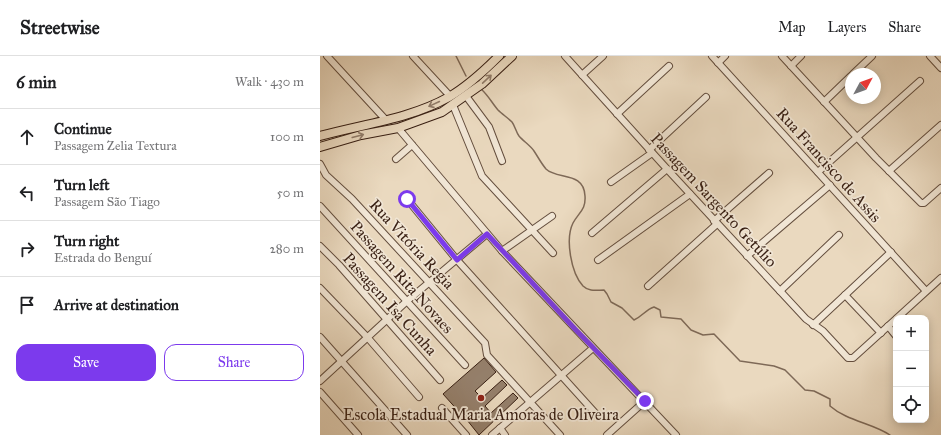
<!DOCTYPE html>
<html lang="en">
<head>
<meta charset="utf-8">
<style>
  body { margin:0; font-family:"IM FELL Great Primer",serif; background:#f2f2f2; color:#202124 }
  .controls { position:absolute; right:12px; bottom:12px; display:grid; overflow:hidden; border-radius:8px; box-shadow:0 2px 10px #0003 }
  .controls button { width:36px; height:36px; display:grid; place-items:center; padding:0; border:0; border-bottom:1px solid #e0e0e0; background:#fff; color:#202124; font:20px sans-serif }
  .compass { position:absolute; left:525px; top:12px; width:36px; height:36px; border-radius:50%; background:#fff; box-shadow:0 2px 10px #0003; rotate:49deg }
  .stop { position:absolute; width:12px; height:12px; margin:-9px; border:3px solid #7c3aed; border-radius:50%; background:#fff }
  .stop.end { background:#7c3aed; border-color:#fff; box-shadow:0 1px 4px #0008 }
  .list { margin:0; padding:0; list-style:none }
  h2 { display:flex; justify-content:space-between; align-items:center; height:52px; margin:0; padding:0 16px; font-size:17px }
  h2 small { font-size:13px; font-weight:400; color:#757577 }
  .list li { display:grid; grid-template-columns:26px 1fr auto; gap:12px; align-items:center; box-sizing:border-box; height:56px; padding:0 16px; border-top:1px solid #e0e0e0 }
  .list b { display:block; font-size:15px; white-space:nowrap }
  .list p { margin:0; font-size:13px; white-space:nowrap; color:#757577 }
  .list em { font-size:13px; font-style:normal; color:#757577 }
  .actions { display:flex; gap:8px; padding:12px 16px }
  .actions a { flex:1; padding:9px 0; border:1px solid #7c3aed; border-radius:12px; text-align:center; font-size:14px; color:#7c3aed }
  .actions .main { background:#7c3aed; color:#fff }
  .icon { flex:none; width:22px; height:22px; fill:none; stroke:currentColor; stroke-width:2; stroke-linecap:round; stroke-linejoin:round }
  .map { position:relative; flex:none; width:621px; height:379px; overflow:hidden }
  header { display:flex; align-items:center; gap:24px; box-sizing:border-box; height:56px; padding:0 20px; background:#fff; border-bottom:1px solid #e0e0e0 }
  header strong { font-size:19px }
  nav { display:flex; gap:22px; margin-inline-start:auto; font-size:14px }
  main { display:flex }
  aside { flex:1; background:#fff }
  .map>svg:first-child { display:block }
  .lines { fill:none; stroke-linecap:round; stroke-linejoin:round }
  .stream { stroke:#7e6957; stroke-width:1.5 }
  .building { fill:#95806c; stroke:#381f13 }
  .minor-casing { stroke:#644e3e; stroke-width:8 }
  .major-casing { stroke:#381f13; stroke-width:10 }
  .minor { stroke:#f1e6d5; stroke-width:6 }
  .major { stroke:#ead9bf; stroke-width:8 }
  .oneway { stroke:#917c69 }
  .route { stroke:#7c3aed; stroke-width:5 }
  .poi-dot { fill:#8f2418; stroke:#f1e6d5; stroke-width:1.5 }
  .labels { text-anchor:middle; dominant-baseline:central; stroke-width:3.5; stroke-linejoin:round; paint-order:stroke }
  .street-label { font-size:16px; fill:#381f13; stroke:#f1e6d5 }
  .poi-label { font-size:16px; fill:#381f13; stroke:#f1e6d5 }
</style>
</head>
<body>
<header>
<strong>Streetwise</strong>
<nav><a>Map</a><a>Layers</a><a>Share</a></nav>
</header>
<main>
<aside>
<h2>6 min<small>Walk · 430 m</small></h2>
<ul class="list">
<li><svg class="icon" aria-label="ahead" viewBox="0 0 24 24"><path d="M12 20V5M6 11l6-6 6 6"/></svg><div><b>Continue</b><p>Passagem Zelia Textura</p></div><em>100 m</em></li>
<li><svg class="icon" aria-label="left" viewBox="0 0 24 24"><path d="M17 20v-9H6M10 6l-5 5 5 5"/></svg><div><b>Turn left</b><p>Passagem São Tiago</p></div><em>50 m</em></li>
<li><svg class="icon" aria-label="right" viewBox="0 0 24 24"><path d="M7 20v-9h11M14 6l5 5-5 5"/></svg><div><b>Turn right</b><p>Estrada do Benguí</p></div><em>280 m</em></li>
<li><svg class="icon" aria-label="arrive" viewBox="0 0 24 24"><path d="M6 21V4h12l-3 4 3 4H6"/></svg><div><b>Arrive at destination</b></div></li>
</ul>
<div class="actions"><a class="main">Save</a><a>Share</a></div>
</aside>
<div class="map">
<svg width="621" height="379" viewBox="0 0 621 379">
  <rect width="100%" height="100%" fill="#ead9bf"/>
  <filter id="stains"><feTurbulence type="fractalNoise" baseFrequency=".005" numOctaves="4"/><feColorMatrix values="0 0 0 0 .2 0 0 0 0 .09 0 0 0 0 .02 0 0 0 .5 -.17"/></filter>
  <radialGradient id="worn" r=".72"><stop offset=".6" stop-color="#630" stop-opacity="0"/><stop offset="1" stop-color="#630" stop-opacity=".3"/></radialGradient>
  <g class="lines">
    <g class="stream">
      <polyline points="136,0 146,20"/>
      <path d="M161 33C168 39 172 47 178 54 182 58 188 62 192 66 195 70 196 76 199 80 203 85 210 89 214 95 218 101 221 107 226 113 237 124 264 115 265 140 266 154 259 156 253 167 245 183 251 217 263 230 269 236 277 234 284 234L287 238 291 246 302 252 314 264C323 260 325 254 334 251L340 254 341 261 361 263 371 274 383 279 394 278 420 305 454 310 465 314 485 334 494 335 510 343V350C527 365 552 367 570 379"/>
    </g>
  </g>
  <polygon class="building" points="164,302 176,316 155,335 162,342 182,324 187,329 165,350 171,357 193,337 198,342 159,379 147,364 145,365 139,360 141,358 123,338"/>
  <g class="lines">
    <g class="minor-casing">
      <g id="minor">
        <polyline points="7,0 65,63"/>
        <polyline points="93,0 130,40"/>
        <polyline points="245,0 347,113 486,263 503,275 528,302 533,302 576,263"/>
        <polyline points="392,0 606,235"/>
        <polyline points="462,0 556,102 601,147 604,147 621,132"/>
        <polyline points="610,0 621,12"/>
        <polyline points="398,7 405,0"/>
        <polyline points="471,10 481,0"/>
        <polyline points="533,18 552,0"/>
        <polyline points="262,19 283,0"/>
        <polyline points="146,40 169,71 182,105"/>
        <polyline points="504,46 531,20"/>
        <polyline points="133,49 162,120 233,197"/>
        <polyline points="297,58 349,10"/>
        <polyline points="78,72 182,195 356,379"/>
        <polyline points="329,94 386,41"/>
        <polyline points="76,103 92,89"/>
        <polyline points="0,108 6,119 32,143 165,287 167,299 240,379"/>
        <polyline points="569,115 621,69"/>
        <polyline points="498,116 600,25"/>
        <polyline points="291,126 332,97"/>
        <polyline points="87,143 137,204 277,359"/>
        <polyline points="0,150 145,309"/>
        <polyline points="394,165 449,117"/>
        <polyline points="272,177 347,113"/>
        <polyline points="0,190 19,209 120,324"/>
        <polyline points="182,195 232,160"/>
        <polyline points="427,200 510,129"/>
        <polyline points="278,204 370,138"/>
        <polyline points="328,230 397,168"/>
        <polyline points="0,232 48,282 99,341"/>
        <polyline points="460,235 519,179"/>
        <polyline points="525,239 561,277"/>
        <polyline points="577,262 621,222"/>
        <polyline points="493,269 571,196"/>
        <polyline points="568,270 576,280"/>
        <polyline points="0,281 87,379"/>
        <polyline points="0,325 87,245 167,178"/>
        <polyline points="0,336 38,379"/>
        <polyline points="122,352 146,379"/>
        <polyline points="180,372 185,379"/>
        <polyline points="172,379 273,292"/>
        <polyline points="287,379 325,345"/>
      </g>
    </g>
    <g class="major-casing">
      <g id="major">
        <path d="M0 80C43 68 90 63 129 41 148 30 164 15 179 0"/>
        <polyline points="0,91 41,79 78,72 122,56 162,28 192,0"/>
      </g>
    </g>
    <use href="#minor" class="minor"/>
    <use href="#major" class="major"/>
  </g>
  <defs><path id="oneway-shaft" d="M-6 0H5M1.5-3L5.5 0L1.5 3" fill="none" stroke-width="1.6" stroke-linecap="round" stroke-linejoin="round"/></defs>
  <g class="oneway">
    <use href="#oneway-shaft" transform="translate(167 23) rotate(-43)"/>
    <use href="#oneway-shaft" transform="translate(114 48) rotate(155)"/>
    <use href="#oneway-shaft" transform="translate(38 80) rotate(-15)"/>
  </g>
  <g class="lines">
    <polyline class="route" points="87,143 137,204 167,178 255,273 325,345"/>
  </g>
  <circle class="poi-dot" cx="161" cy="342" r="4"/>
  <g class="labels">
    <g class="street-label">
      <text transform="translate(509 109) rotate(48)">Rua Francisco de Assis</text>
      <text transform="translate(394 144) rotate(47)">Passagem Sargento Getúlio</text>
      <text transform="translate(92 188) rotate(47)">Rua Vitória Regia</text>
      <text transform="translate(82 221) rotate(48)">Passagem Rita Novaes</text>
      <text transform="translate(70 248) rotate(48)">Passagem Isa Cunha</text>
    </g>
    <g class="poi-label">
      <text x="161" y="358">Escola Estadual Maria Amoras de Oliveira</text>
    </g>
  </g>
  <rect width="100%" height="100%" filter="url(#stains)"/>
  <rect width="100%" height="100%" fill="url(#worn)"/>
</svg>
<div class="controls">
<button>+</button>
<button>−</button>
<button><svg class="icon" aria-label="locate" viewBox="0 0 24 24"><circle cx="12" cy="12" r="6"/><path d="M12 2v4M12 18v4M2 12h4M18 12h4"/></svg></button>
</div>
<svg class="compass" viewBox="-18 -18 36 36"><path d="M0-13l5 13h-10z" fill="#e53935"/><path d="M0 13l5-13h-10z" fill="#757577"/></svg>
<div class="stop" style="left:87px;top:143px"></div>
<div class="stop end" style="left:325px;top:345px"></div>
</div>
</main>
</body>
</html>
